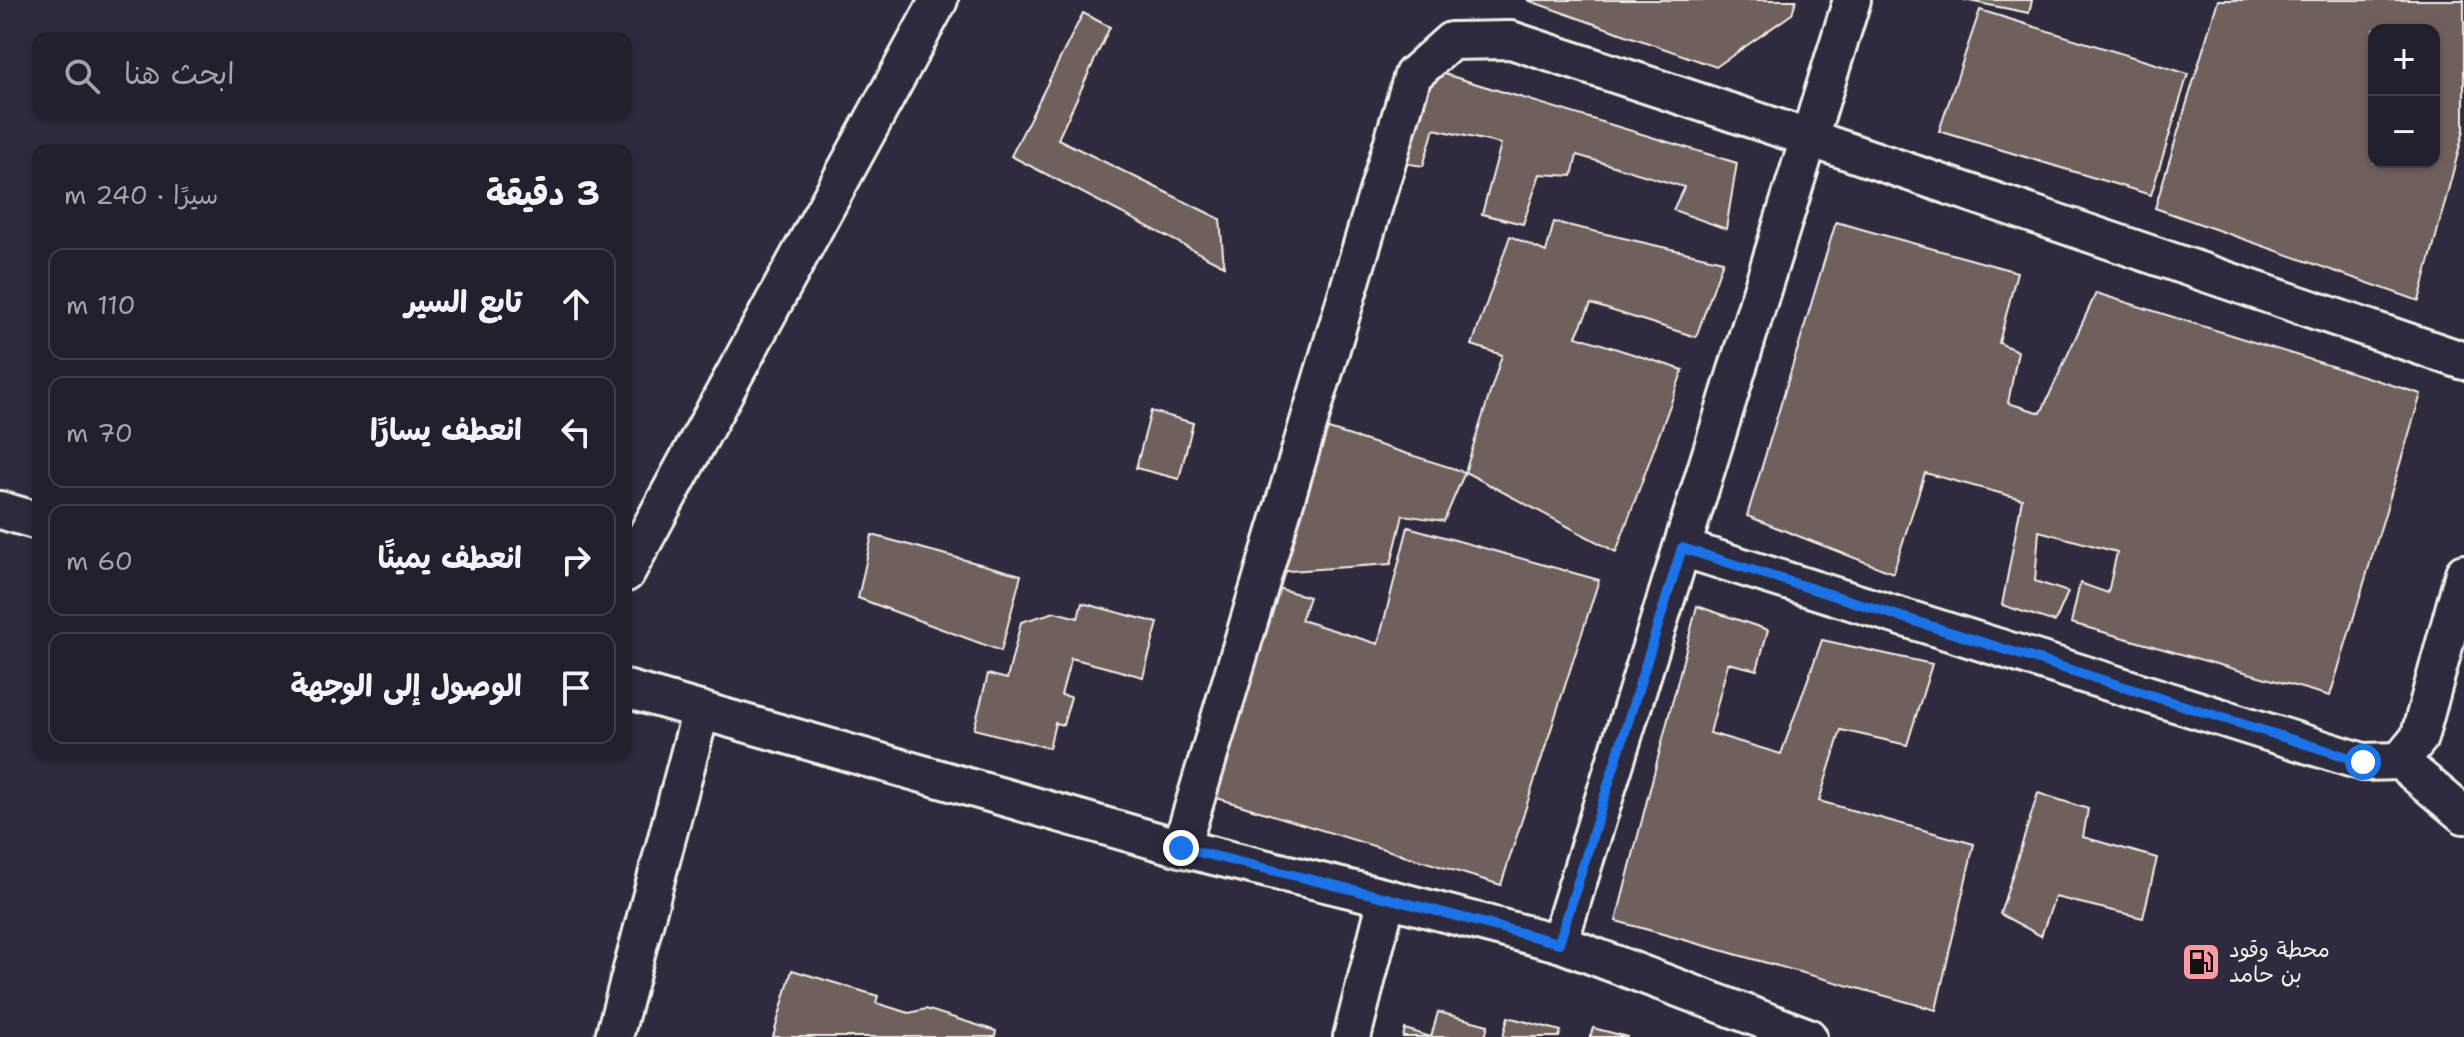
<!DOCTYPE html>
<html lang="ar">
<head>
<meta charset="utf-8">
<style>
  body { margin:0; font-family:"Shantell Sans","Playpen Sans Arabic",sans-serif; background:#2f2d3a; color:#f1f3f6; direction:rtl }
  .controls { position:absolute; right:24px; top:24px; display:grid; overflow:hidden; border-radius:16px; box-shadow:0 2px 6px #0004 }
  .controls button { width:72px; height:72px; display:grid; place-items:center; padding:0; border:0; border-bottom:2px solid #403e4a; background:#23202e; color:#f1f3f6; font:40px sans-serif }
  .stop { position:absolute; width:24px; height:24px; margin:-18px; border:6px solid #1a73e8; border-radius:50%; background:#fff }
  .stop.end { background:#1a73e8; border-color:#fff; box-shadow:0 2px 8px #0008 }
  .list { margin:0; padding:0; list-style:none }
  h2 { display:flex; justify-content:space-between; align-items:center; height:104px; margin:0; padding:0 32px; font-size:34px }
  h2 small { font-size:26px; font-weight:400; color:#a3a3aa }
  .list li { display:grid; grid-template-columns:52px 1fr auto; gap:24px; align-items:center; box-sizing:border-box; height:112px; margin:0 16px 16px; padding:0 16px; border:2px solid #403e4a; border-radius:16px }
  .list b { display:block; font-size:30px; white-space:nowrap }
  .list em { font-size:26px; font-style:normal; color:#a3a3aa }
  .icon { flex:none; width:44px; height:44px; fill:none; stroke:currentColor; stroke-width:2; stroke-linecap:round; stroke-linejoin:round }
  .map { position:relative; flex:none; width:2464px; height:1037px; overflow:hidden; direction:ltr }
  .search { position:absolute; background:#23202e; box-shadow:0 2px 6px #0004; left:32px; top:32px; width:600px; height:88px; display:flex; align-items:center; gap:20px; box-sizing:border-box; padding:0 28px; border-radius:16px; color:#a3a3aa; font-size:30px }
  .panel { position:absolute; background:#23202e; box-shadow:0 2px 6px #0004; left:32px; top:144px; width:600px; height:616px; border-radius:16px; direction:rtl }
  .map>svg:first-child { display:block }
  .building { fill:#6f605d; stroke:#f4f1e8; stroke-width:2; fill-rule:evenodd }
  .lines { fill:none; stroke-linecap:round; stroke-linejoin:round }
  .street-casing { stroke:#f4f1e8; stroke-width:42 }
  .street { stroke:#2f2a3d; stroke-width:36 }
  .route { stroke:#1a73e8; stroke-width:10 }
  .labels { text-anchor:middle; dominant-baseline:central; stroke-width:8; stroke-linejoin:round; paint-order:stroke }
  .poi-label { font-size:22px; fill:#f4f1e8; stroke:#2f2a3d; text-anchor:start }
</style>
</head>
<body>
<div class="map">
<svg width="2464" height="1037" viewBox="0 0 2464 1037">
  <rect width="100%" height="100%" fill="#2f2a3d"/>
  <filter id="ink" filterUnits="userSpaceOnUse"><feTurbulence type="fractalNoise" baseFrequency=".0125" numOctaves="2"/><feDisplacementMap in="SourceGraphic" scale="16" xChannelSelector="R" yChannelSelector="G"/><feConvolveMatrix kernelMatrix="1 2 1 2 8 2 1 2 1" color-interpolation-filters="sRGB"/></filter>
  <g filter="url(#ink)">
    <g class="building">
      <polygon points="1527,0 1796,0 1792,14 1716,67"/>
      <polygon points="1964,0 2032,0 2029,13"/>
      <path d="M2218 0H2464V130L2419 301 2155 208ZM2374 30H2434V162H2374Z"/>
      <polygon points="1980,10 2188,74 2151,195 1939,131"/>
      <polygon points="1083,13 1110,27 1058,139 1220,219 1224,266 1011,156"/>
      <polygon points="1431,70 1737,163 1726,229 1673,210 1684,187 1577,155 1572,176 1540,174 1523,224 1482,214 1501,144 1434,129 1423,166 1396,162"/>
      <polygon points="1554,222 1723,261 1696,337 1591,304 1576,336 1683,370 1616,552 1465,472 1502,355 1472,345 1510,236 1546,252"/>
      <polygon points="1836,222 2017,272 1999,343 2018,351 2008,403 2041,413 2096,293 2421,394 2330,696 2071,623 2080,583 2108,593 2117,552 2039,531 2035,581 2068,592 2055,622 2002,605 2022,499 1925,473 1893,573 1747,516"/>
      <polygon points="1151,411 1193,423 1179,479 1136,468"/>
      <polygon points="1319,426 1465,472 1444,521 1403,515 1391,564 1275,572"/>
      <polygon points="1408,527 1599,580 1501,885 1207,795 1270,586 1309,597 1301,620 1378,644"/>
      <polygon points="872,535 1021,575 1001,651 858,598"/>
      <polygon points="1082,603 1158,623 1143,677 1071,658 1061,695 1071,697 1063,725 1055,723 1049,748 974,729 988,674 1007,679 1021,622 1055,612 1078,618"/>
      <polygon points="1697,606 1768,630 1757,670 1728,663 1710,733 1781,754 1822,640 1932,664 1907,745 1841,730 1819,801 1974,844 1936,1010 1616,921"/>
      <polygon points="2038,793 2088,809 2083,837 2157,858 2143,918 2055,897 2041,936 2000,914"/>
      <polygon points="792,970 878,996 876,1003 909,1013 926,1009 996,1031 995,1037 773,1037"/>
      <polygon points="1438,1012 1488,1025 1485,1037 1403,1037 1405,1029 1431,1037"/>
      <polygon points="1508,1017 1561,1031 1559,1037 1503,1037"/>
      <polygon points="1593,1028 1628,1037 1590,1037"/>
    </g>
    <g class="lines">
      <g class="street-casing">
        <g id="street">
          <polyline points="0,510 38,521"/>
          <polyline points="1682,548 2363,762 2400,761 2464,815"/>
          <polyline points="626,573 939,0"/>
          <polyline points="626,689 1181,848 1387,898 1559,943 1808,1037"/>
          <polyline points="2400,761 2419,738 2464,573"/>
          <polyline points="1181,848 1413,75 1451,41 1511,40 1809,138 2464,361"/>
          <polyline points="1559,943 1852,0"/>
          <polyline points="614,1037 701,710"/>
          <polyline points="1352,1037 1387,898"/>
        </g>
      </g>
      <use href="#street" class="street"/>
    </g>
  </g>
  <g class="lines" filter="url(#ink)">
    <polyline class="route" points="1181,848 1387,898 1559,943 1682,548 2363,762"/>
  </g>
  <defs>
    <g id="fuel-square" transform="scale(2)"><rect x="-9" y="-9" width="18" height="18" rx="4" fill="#ff9aa2" stroke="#2f2a3d"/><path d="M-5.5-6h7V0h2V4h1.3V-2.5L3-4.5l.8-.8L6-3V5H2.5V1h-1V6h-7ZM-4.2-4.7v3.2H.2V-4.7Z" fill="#111"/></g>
  </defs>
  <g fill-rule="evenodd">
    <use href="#fuel-square" x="2201" y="962"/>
  </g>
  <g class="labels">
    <g class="poi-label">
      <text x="2229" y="949">محطة وقود<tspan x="2229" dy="25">بن حامد</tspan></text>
    </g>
  </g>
</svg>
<div class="controls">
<button>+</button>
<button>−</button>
</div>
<div class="stop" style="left:2363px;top:762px"></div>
<div class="stop end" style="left:1181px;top:848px"></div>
<div class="search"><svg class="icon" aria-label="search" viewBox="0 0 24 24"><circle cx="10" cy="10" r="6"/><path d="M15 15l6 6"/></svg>ابحث هنا</div>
<section class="panel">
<h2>3 دقيقة<small>سيرًا · 240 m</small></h2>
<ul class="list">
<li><svg class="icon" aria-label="ahead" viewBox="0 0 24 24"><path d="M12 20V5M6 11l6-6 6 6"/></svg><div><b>تابع السير</b></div><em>110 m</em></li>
<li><svg class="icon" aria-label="left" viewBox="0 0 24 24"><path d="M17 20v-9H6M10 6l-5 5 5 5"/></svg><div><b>انعطف يسارًا</b></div><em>70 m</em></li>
<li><svg class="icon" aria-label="right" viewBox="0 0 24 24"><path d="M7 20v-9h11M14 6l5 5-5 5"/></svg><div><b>انعطف يمينًا</b></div><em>60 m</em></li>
<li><svg class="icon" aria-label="arrive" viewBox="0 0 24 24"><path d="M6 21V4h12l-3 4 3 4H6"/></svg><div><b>الوصول إلى الوجهة</b></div></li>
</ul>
</section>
</div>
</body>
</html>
